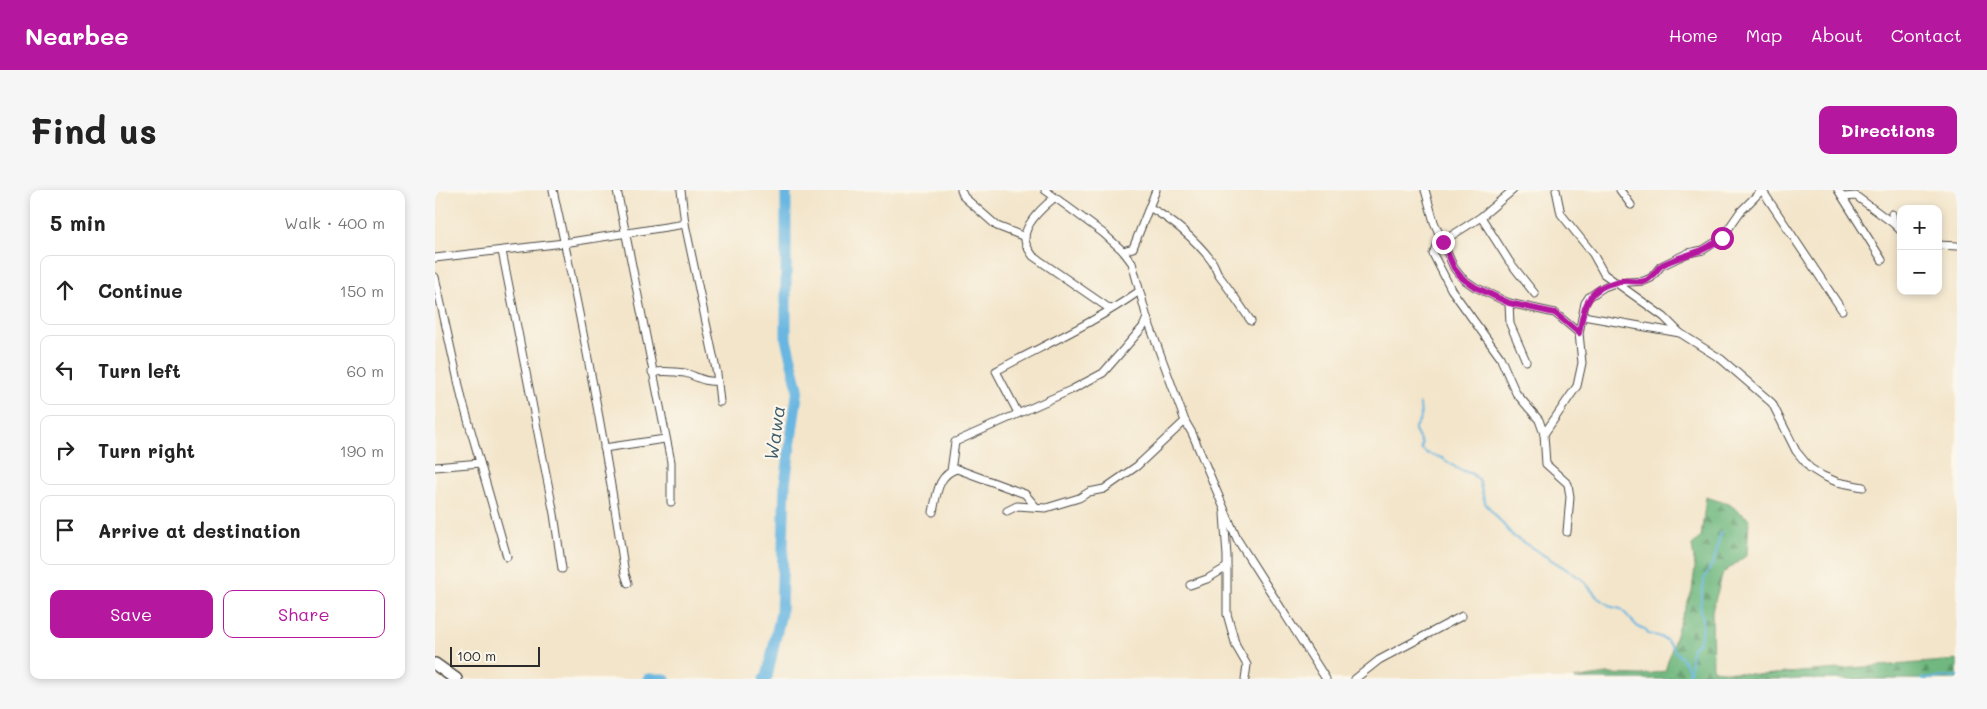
<!DOCTYPE html>
<html lang="en">
<head>
<meta charset="utf-8">
<style>
  body { margin:0; font-family:Mali,sans-serif; background:#f6f6f6; color:#222 }
  .controls { position:absolute; right:15px; top:15px; display:grid; overflow:hidden; border-radius:10px; box-shadow:0 2px 8px #0003 }
  .controls button { width:45px; height:45px; display:grid; place-items:center; padding:0; border:0; border-bottom:1px solid #e0e0e0; background:#fff; color:#222; font:25px sans-serif }
  .scale { position:absolute; left:15px; bottom:12px; width:90px; box-sizing:border-box; padding-left:5px; border:2px solid #2b2b2b; border-top:0; font-size:14px; line-height:18px; white-space:nowrap; color:#2b2b2b; -webkit-text-stroke:4px #fbf7ec; paint-order:stroke }
  .stop { position:absolute; width:15px; height:15px; margin:-11px; border:4px solid #b5179e; border-radius:50%; background:#fff }
  .stop.end { background:#b5179e; border-color:#fff; box-shadow:0 1px 5px #0008 }
  .list { margin:0; padding:0; list-style:none }
  h2 { display:flex; justify-content:space-between; align-items:center; height:65px; margin:0; padding:0 20px; font-size:21px }
  h2 small { font-size:16px; font-weight:400; color:#767676 }
  .list li { display:grid; grid-template-columns:32px 1fr auto; gap:15px; align-items:center; box-sizing:border-box; height:70px; margin:0 10px 10px; padding:0 10px; border:1px solid #e0e0e0; border-radius:10px }
  .list b { display:block; font-size:19px; white-space:nowrap }
  .list em { font-size:16px; font-style:normal; color:#767676 }
  .actions { display:flex; gap:10px; padding:15px 20px }
  .actions a { flex:1; padding:11px 0; border:1px solid #b5179e; border-radius:10px; text-align:center; font-size:18px; color:#b5179e }
  .actions .main { background:#b5179e; color:#fff }
  .icon { flex:none; width:28px; height:28px; fill:none; stroke:currentColor; stroke-width:2; stroke-linecap:round; stroke-linejoin:round }
  .map { position:relative; flex:none; width:1522px; height:489px; overflow:hidden; border-radius:10px }
  header { display:flex; align-items:center; gap:30px; box-sizing:border-box; height:70px; padding:0 25px; background:#b5179e; color:#fff }
  header strong { font-size:24px }
  nav { display:flex; gap:28px; margin-inline-start:auto; font-size:18px }
  .intro { display:flex; align-items:center; justify-content:space-between; box-sizing:border-box; height:120px; padding:0 30px }
  h1 { margin:0; font-size:35px }
  .button { padding:12px 22px; border-radius:10px; background:#b5179e; color:#fff; font-size:18px; font-weight:700 }
  main { display:flex; gap:30px; padding:0 30px }
  aside { flex:1; background:#fff; border-radius:10px; box-shadow:0 2px 8px #0003 }
  .map>svg:first-child { display:block }
  .forest { fill:url(#forest-firs); stroke:#4d7255 }
  .lines { fill:none; stroke-linecap:round; stroke-linejoin:round }
  .stream { stroke:#67b6e1; stroke-width:2 }
  .river { stroke:#67b6e1; stroke-width:11 }
  .minor-casing { stroke:#494743; stroke-width:9 }
  .primary-casing { stroke:#494743; stroke-width:14 }
  .minor { stroke:#fff; stroke-width:7 }
  .primary { stroke:#fff; stroke-width:11 }
  .route { stroke:#b5179e; stroke-width:6 }
  .labels { text-anchor:middle; dominant-baseline:central; stroke-width:4.5; stroke-linejoin:round; paint-order:stroke }
  .water-label { font-size:19px; font-style:italic; fill:#405c6b; stroke:#fbf7ec }
</style>
</head>
<body>
<header>
<strong>Nearbee</strong>
<nav><a>Home</a><a>Map</a><a>About</a><a>Contact</a></nav>
</header>
<div class="intro"><h1>Find us</h1><a class="button">Directions</a></div>
<main>
<aside>
<h2>5 min<small>Walk · 400 m</small></h2>
<ul class="list">
<li><svg class="icon" aria-label="ahead" viewBox="0 0 24 24"><path d="M12 20V5M6 11l6-6 6 6"/></svg><div><b>Continue</b></div><em>150 m</em></li>
<li><svg class="icon" aria-label="left" viewBox="0 0 24 24"><path d="M17 20v-9H6M10 6l-5 5 5 5"/></svg><div><b>Turn left</b></div><em>60 m</em></li>
<li><svg class="icon" aria-label="right" viewBox="0 0 24 24"><path d="M7 20v-9h11M14 6l5 5-5 5"/></svg><div><b>Turn right</b></div><em>190 m</em></li>
<li><svg class="icon" aria-label="arrive" viewBox="0 0 24 24"><path d="M6 21V4h12l-3 4 3 4H6"/></svg><div><b>Arrive at destination</b></div></li>
</ul>
<div class="actions"><a class="main">Save</a><a>Share</a></div>
</aside>
<div class="map">
<svg width="1522" height="489" viewBox="0 0 1522 489">
  <defs>
    <pattern id="forest-firs" width="22" height="20" patternUnits="userSpaceOnUse" patternTransform="scale(1.25)"><rect width="22" height="20" fill="#6fb87f"/><path d="M5 1l3.5 6h-7zM16 11l3.5 6h-7z" fill="#5b9668"/></pattern>
  </defs>
  <rect width="100%" height="100%" fill="#fbf7ec"/>
  <filter id="ink" filterUnits="userSpaceOnUse"><feTurbulence type="fractalNoise" baseFrequency=".02" numOctaves="2"/><feDisplacementMap in="SourceGraphic" scale="10" xChannelSelector="R" yChannelSelector="G"/><feConvolveMatrix kernelMatrix="1 2 1 2 8 2 1 2 1" color-interpolation-filters="sRGB"/></filter>
  <filter id="wash" filterUnits="userSpaceOnUse"><feTurbulence type="fractalNoise" baseFrequency=".0096" numOctaves="4" result="noise"/><feDisplacementMap in="SourceGraphic" scale="20" xChannelSelector="R" yChannelSelector="G"/><feGaussianBlur stdDeviation="1.12" result="paint"/><feColorMatrix in="noise" values="0 0 0 0 0 0 0 0 0 0 0 0 0 0 0 0 0 1.4 0 .05"/><feComposite in="paint" operator="in"/></filter>
  <g filter="url(#wash)">
    <rect width="100%" height="100%" fill="#f3e5ca"/>
    <polygon class="forest" points="1271,307 1294,314 1314,329 1312,365 1288,383 1277,421 1278,480 1326,485 1522,470 1522,489 1139,489 1171,484 1207,485 1230,481 1244,435 1257,401 1260,377 1257,355 1266,347"/>
    <g class="lines">
      <g class="stream">
        <path d="M985 214 986 228 980 237V241L987 254 986 258 991 263 1007 268 1023 279 1037 284 1044 290 1050 313 1078 346 1147 389 1163 408 1177 417 1186 419 1203 437 1210 439 1213 444C1221 445 1230 447 1235 454 1236 455 1239 460 1240 461 1248 468 1255 477 1255 489"/>
        <polyline points="1255,482 1257,458 1265,451 1268,430 1265,415 1270,387 1279,371 1286,342"/>
        <polyline points="1486,489 1522,486"/>
      </g>
      <g class="river">
        <polyline points="213,489 230,489"/>
        <polyline points="329,489 332,487 346,423 350,294 363,198 351,149 351,0"/>
      </g>
    </g>
  </g>
  <g filter="url(#ink)">
    <g class="lines">
      <g class="minor-casing">
        <g id="minor">
          <path d="M118 0C146 127 171 255 190 384L193 393"/>
          <polyline points="182,0 236,272 236,312"/>
          <polyline points="246,0 250,34 282,184 285,212"/>
          <polyline points="526,0 529,7 562,36 590,47"/>
          <polyline points="610,0 668,43 688,61 697,73 712,128 750,231 757,243 802,349 891,489"/>
          <polyline points="990,0 999,32 1019,78 1027,88 1040,97 1074,113 1120,123 1144,143"/>
          <polyline points="1121,0 1126,24 1158,64 1169,84 1229,127 1245,143 1286,169 1337,213 1361,261 1375,278 1388,286 1402,292 1428,297"/>
          <polyline points="1185,0 1196,15"/>
          <polyline points="1327,0 1407,120"/>
          <polyline points="1403,0 1447,70"/>
          <polyline points="1409,7 1421,6 1459,34"/>
          <path d="M619 8C608 17 591 32 590 47 589 54 594 60 598 66L675 119"/>
          <path d="M714 17C737 30 759 48 776 70 780 75 781 82 785 87 796 101 806 117 816 131"/>
          <polyline points="1457,24 1459,34 1466,41"/>
          <polyline points="1046,27 1074,71 1100,104"/>
          <polyline points="1005,46 998,64 1016,99 1065,167 1081,203 1104,230 1109,244 1111,274 1133,294 1135,307 1132,342"/>
          <polyline points="1008,51 1046,27 1078,0"/>
          <polyline points="1503,55 1522,56"/>
          <polyline points="67,61 119,324 127,379"/>
          <polyline points="688,61 698,58 721,0"/>
          <polyline points="0,68 129,53 250,34"/>
          <polyline points="0,87 27,209 72,367"/>
          <polyline points="1074,113 1075,134 1091,171"/>
          <polyline points="1148,126 1245,143"/>
          <path d="M217 182C228 181 238 181 250 183 261 186 270 193 282 191"/>
          <path d="M583 223 561 181C609 155 659 133 703 102"/>
          <polyline points="1109,244 1142,196 1147,173 1144,143 1150,113 1154,107 1169,97 1180,93 1209,91 1216,88 1226,76 1253,63 1268,60 1287,48 1305,22 1324,3 1324,0"/>
          <polyline points="169,258 230,249"/>
          <polyline points="0,277 45,273"/>
          <polyline points="516,281 520,252 636,200 668,183 708,137 712,128"/>
          <polyline points="572,321 582,316 611,318 644,308 654,302 669,299 702,276 750,231"/>
          <path d="M498 322C502 305 502 285 522 279L590 304 601 317"/>
          <polyline points="789,324 792,366 792,424 801,456 812,475 810,489"/>
          <polyline points="755,395 772,389 792,377"/>
          <polyline points="920,489 944,470 1027,426"/>
        </g>
      </g>
      <g class="primary-casing">
        <polyline id="primary" points="0,474 21,489"/>
      </g>
      <use href="#minor" class="minor"/>
      <use href="#primary" class="primary"/>
    </g>
  </g>
  <g class="lines" filter="url(#ink)">
    <path class="route" d="M1008 52 1019 78 1027 88 1040 97 1074 113 1120 123 1144 143C1150 114 1153 96 1187 91 1194 90 1203 93 1210 91 1218 88 1221 79 1227 75 1240 68 1254 65 1267 60 1274 57 1281 52 1287 48"/>
  </g>
  <g class="labels">
    <g class="water-label">
      <text transform="translate(339 243) rotate(-82)">Wawa</text>
    </g>
  </g>
</svg>
<div class="controls">
<button>+</button>
<button>−</button>
</div>
<div class="scale">100 m</div>
<div class="stop" style="left:1287px;top:48px"></div>
<div class="stop end" style="left:1008px;top:52px"></div>
</div>
</main>
</body>
</html>
